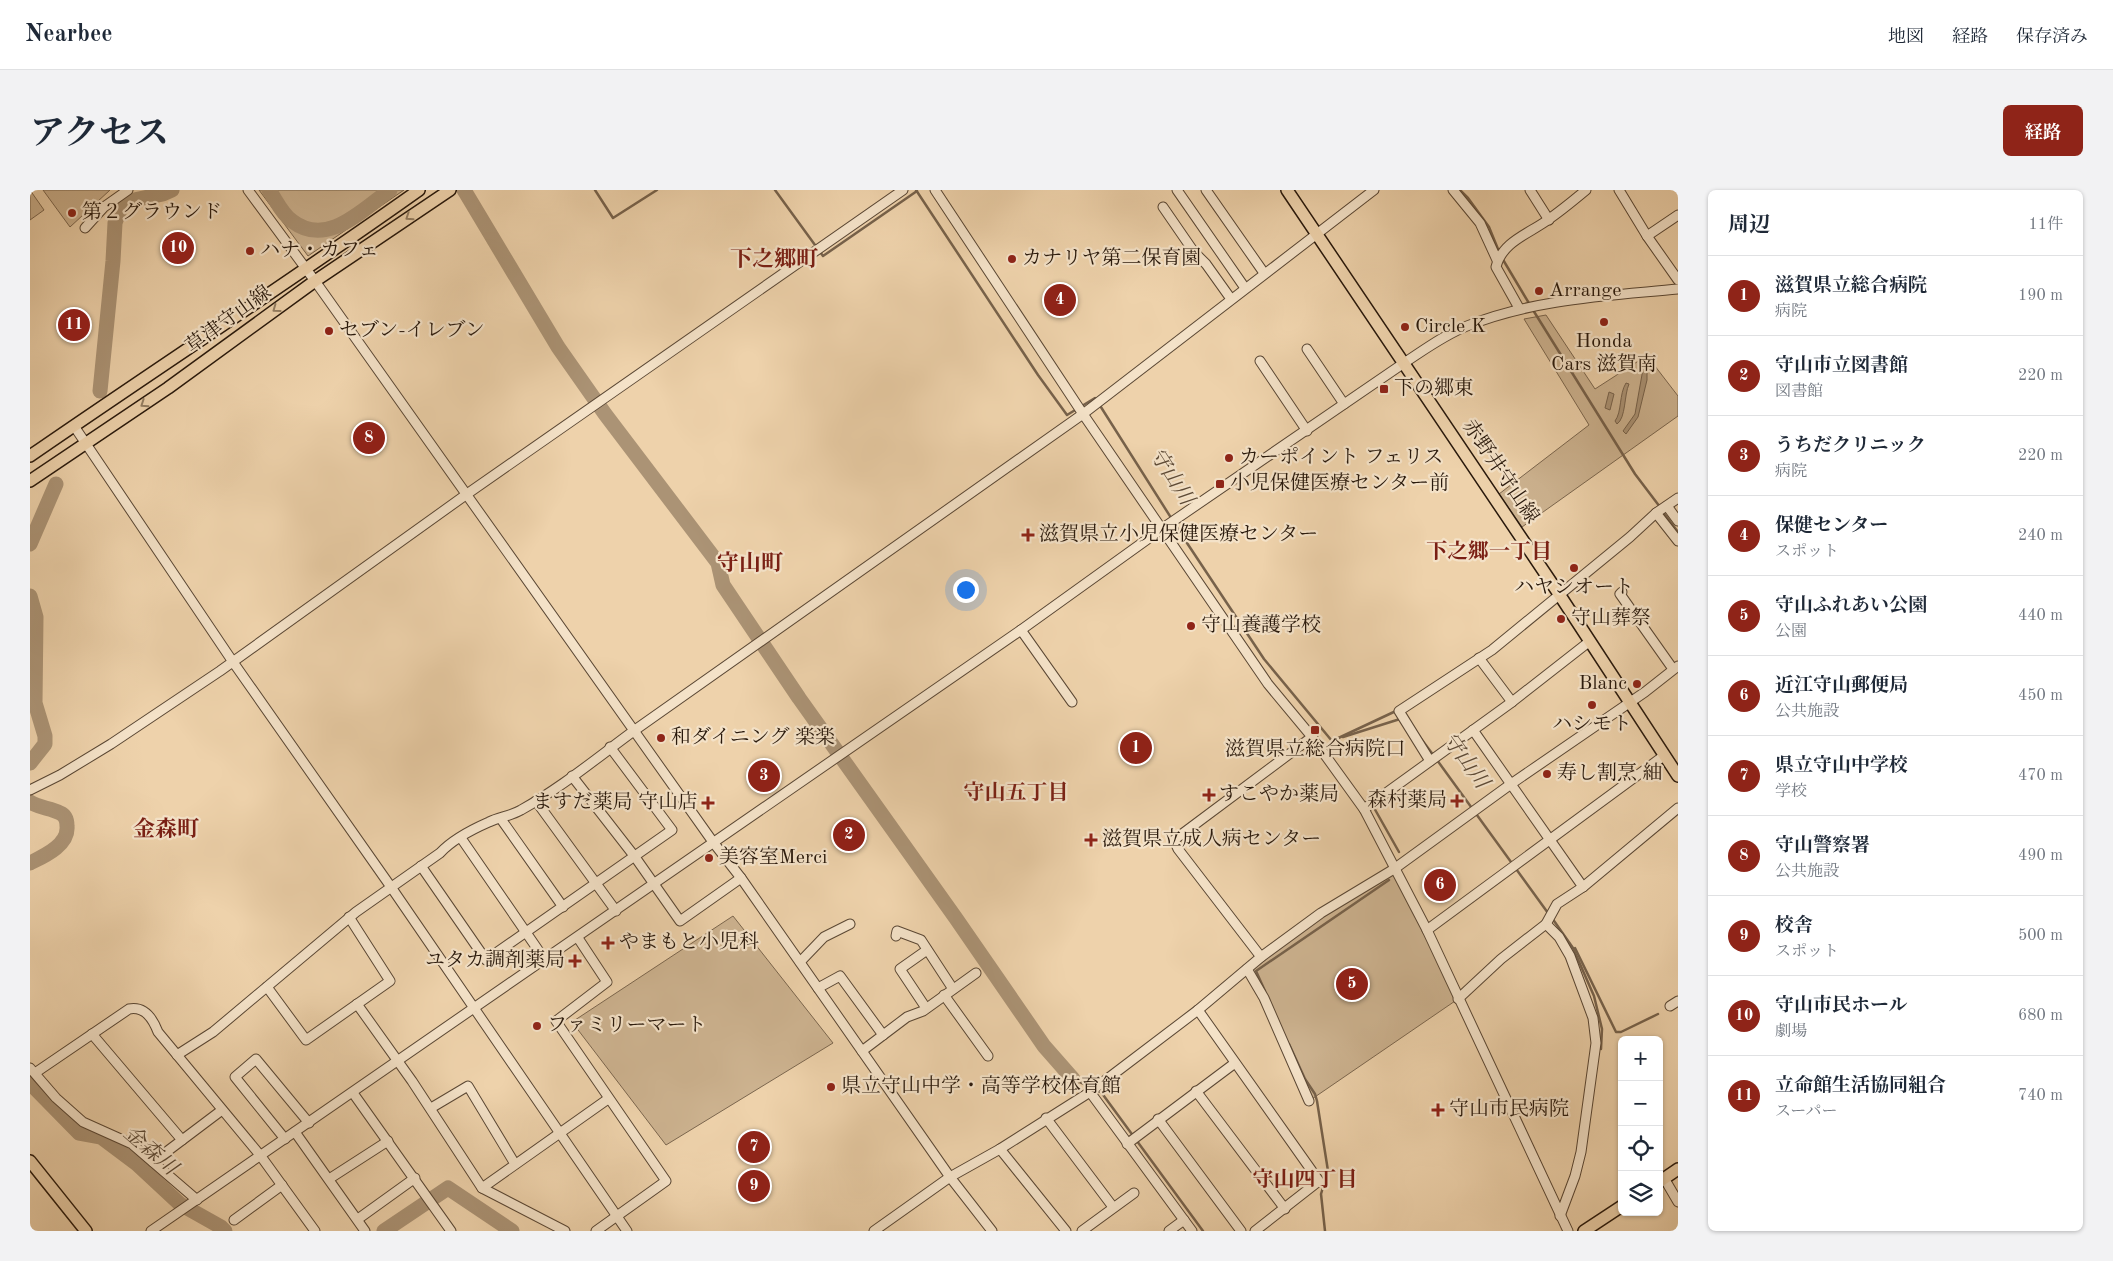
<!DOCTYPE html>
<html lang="ja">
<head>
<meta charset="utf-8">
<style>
  body { margin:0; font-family:"Old Standard TT","Noto Serif JP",serif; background:#f2f2f3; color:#1f2937 }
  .controls { position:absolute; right:15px; bottom:15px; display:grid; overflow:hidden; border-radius:8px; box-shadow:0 1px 4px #0004 }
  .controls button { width:45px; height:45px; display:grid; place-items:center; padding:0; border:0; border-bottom:1px solid #e0e1e3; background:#fff; color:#1f2937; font:25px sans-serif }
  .you { position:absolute; left:935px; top:399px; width:18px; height:18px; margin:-12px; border:4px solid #fff; border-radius:50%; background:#1a73e8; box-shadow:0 0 0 8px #1a73e833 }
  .badge { display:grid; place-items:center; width:32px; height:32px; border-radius:50%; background:#8f2418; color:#fff; font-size:16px; font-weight:700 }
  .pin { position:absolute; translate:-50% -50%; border:2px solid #fff; box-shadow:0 1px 5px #0006 }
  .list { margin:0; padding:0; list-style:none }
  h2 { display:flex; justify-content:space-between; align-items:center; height:65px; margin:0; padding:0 20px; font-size:21px }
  h2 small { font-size:16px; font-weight:400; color:#747a83 }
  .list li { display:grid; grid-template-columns:32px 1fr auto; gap:15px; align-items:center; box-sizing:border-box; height:80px; padding:0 20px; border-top:1px solid #e0e1e3 }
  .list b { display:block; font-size:19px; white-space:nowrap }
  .list p { margin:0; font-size:16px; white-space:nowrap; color:#747a83 }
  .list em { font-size:16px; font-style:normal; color:#747a83 }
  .icon { flex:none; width:28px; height:28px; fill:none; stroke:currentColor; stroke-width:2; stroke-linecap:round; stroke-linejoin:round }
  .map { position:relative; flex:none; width:1648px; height:1041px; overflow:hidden; border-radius:8px }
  header { display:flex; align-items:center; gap:30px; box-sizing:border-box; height:70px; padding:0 25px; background:#fff; border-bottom:1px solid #e0e1e3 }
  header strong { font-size:24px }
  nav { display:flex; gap:28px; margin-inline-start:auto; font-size:18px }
  .intro { display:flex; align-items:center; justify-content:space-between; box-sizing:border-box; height:120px; padding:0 30px }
  h1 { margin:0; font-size:35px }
  .button { padding:12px 22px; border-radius:8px; background:#8f2418; color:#fff; font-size:18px; font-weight:700 }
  main { display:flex; gap:30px; padding:0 30px }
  aside { flex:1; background:#fff; border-radius:8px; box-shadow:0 1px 4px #0004 }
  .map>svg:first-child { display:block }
  .green { fill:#cdb390; stroke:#7b664e }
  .water { fill:#ab9375; stroke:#77624b }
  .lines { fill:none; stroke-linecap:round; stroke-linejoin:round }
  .stream { stroke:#77624b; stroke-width:2.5 }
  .river { stroke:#ab9375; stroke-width:15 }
  .minor-casing { stroke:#5a4734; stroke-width:11 }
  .major-casing { stroke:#29190c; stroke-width:14 }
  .minor { stroke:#f4e2c8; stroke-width:9 }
  .major { stroke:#eed2ab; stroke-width:11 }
  .oneway { stroke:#957f63 }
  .poi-dot { fill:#8f2418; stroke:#f4e2c8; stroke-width:2 }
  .labels { text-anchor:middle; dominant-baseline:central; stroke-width:4.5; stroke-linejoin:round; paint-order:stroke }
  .poi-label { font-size:20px; fill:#29190c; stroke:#f4e2c8; text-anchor:start }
  .street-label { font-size:20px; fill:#29190c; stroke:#f4e2c8 }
  .water-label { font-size:21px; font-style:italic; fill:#5d4a36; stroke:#f4e2c8 }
  .neighbourhood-label { font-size:21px; font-weight:bold; fill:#7a1f14; stroke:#f4e2c8 }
  .quarter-label { font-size:22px; font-weight:bold; fill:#7a1f14; stroke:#f4e2c8 }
</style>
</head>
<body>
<header>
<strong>Nearbee</strong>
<nav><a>地図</a><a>経路</a><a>保存済み</a></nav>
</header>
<div class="intro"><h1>アクセス</h1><a class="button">経路</a></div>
<main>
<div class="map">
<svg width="1648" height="1041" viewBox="0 0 1648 1041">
  <rect width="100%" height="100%" fill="#eed2ab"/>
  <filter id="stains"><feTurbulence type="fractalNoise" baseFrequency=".004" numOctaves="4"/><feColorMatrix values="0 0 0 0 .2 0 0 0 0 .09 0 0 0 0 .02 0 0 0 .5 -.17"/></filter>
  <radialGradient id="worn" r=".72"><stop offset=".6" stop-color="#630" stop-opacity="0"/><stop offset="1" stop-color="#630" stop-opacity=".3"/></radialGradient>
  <g class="green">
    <polygon points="0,0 14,20 0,30"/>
    <polygon points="13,0 80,0 40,37"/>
    <polygon points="229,0 374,0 278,66"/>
    <polygon points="1516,125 1565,199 1610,170 1618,167 1648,206 1648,226 1492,337 1469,304 1559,235 1494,129"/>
    <polygon points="1364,679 1428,809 1279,911 1217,779 1231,767"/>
    <polygon points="703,726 803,853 636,955 542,832"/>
  </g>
  <g class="water">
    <polygon points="1613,179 1617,180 1617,190 1608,227 1596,244 1593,241 1605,224"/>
    <path d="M1596 193 1599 194C1594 205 1596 228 1587 234L1585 231C1592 222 1589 204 1596 193Z"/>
    <polygon points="1579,202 1584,204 1580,220 1575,218"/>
  </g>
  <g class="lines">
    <g class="stream">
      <polyline points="565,0 583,28 627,0"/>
      <polyline points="745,0 793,66 887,1"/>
      <polyline points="886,0 1008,185 1037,225 1065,208 1066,210"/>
      <polyline points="1430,0 1438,8 1459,37 1470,64"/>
      <polyline points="1472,68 1500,115"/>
      <polyline points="1503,120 1605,284 1630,317"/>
      <polyline points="1069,214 1157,353 1234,469 1302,551 1368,520"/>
      <polyline points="1633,322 1648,342"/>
      <polyline points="1389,546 1404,566"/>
      <polyline points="1313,547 1370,529"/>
      <polyline points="1407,570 1518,723"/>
      <polyline points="1343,616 1369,662"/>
      <polyline points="1522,728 1543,758 1564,806 1572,839 1571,859"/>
      <polyline points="1545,758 1586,842 1591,842 1628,824"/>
      <polyline points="1235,801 1226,781 1359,690"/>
      <polyline points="1259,854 1275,889 1285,904 1287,911 1298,981 1291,1004 1295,1041"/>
      <polyline points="1043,889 1063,898"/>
      <polyline points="1068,901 1071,902 1173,1041"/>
    </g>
    <g class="river">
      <path d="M239 0C246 10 252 24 262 31 297 58 332 20 360 0"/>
      <polyline points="434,0 528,157 575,224 688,373 693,395 769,508 925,727 1014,856 1043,889"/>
      <polyline points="70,201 83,71 85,33 89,22 94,14 104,10 133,4 142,0"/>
      <polyline points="0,354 26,294"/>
      <polyline points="0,406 6,427 5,513 15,546 15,554 0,573"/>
      <path d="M0 612C9 618 21 618 30 623 35 625 37 630 37 636 39 655 14 666 0 673"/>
      <polyline points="0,893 49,943 71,947 107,974 150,1014 191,1037 195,1041"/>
      <polyline points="354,1041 418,998 482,1041"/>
    </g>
    <g class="minor-casing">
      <g id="minor">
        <polyline points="218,0 285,91 683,652 711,688 920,987 962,1041"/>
        <polyline points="905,0 1053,224 1238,494 1282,547 1334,619 1397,740 1538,1041"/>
        <polyline points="1147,0 1215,98"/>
        <polyline points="1176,0 1234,83"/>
        <polyline points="1423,0 1450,33 1467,70"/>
        <polyline points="1500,0 1519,30"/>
        <polyline points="1589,0 1617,46 1648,90"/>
        <polyline points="1133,17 1164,62 1176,74 1201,109"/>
        <polyline points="55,38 74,17 98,0"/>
        <polyline points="1617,46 1648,25"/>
        <path d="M1489 118 1466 77C1472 51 1501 43 1519 29 1532 20 1544 10 1556 0"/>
        <polyline points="1277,159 1314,214"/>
        <polyline points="1230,171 1277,241"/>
        <polyline points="44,236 203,472 361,697 597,1041"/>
        <polyline points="1637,316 1648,331"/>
        <polyline points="1626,323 1648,351"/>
        <polyline points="1592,402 1590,404 1643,479"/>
        <polyline points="991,440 1042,512"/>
        <polyline points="1449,468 1482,512"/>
        <polyline points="1443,540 1553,697"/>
        <polyline points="1400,571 1369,521 1462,460 1600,347 1626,323 1648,308"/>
        <polyline points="542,586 605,667 650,731 711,688"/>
        <polyline points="0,600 30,585 81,554 190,481 437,304 873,0"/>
        <polyline points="506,611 586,721"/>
        <polyline points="1334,619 1482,512 1560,451"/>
        <polyline points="471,629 533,717"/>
        <polyline points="431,648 515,770"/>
        <polyline points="391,676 456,770 642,640 580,557"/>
        <polyline points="1516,734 1529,747 1540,766 1563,828 1566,853 1551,962 1545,986 1530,1026"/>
        <polyline points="1397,740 1635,565"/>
        <polyline points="866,746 867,741 891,750 923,799"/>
        <polyline points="548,748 577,792 526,831 636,991 566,1041"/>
        <polyline points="1231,767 1148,659 1144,650 1282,547"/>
        <polyline points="770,772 794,747 820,734"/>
        <polyline points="1217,779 1234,808 1279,911"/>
        <polyline points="237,797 276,850 360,791 319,727"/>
        <polyline points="788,798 810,786 853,845"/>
        <polyline points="914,805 958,866"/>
        <polyline points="1428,809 1471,769 1516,734 1527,714 1553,697 1648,618"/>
        <polyline points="327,814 382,891 452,998 535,1041"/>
        <polyline points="1640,816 1648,811"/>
        <polyline points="896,818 870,779 897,760"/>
        <polyline points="1168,820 1289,991 1225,1041"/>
        <polyline points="62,844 152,950"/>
        <polyline points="832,861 877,827 893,821 946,783"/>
        <path d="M147 865 183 842 326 722 410 663C422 650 443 639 459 632 469 627 481 626 491 620 531 598 568 567 605 540L1053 224 1344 0"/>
        <polyline points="0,878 26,908 53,932 102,954 167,1010"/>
        <path d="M5 883 99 819C115 816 123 829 128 842L230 965 285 1041"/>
        <polyline points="1166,901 1255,1019"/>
        <polyline points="1060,902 1162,1041"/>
        <polyline points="323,903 421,1041"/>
        <polyline points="401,918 438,896 485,974"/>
        <polyline points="1016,928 1083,1017"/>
        <polyline points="1128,929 1211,1041"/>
        <polyline points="265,942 335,1041"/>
        <polyline points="255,949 205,887 226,869 279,933"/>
        <polyline points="1097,954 1205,873"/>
        <polyline points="970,959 1036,1041"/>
        <polyline points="123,972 192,920"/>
        <polyline points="1634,988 1648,1012"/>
        <polyline points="299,989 358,951"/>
        <polyline points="452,998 578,909"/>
        <polyline points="328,1029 385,988"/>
        <polyline points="204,1030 252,995"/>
        <path d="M121 1041 991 440 1133 338 1374 173C1394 160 1414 145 1437 136 1504 109 1577 106 1648 99"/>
        <polyline points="844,1041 920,987 970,959 1060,902 1168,820 1231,767 1291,723 1364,679 1481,594 1615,502 1648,476"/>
        <polyline points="1052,1041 1104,1003"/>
        <polyline points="1139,1041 1154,1030"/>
      </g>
    </g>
    <g class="major-casing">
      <g id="major">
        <polyline points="1257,0 1529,404 1648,586"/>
        <path d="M0 266C129 177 261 91 389 0"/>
        <polyline points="0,291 138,198 285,91 420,0"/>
        <polyline points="0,971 56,1041"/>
        <polyline points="1629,992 1648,979"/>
        <polyline points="1554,1041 1592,1016"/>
      </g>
    </g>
    <use href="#minor" class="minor"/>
    <use href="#major" class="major"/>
  </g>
  <defs><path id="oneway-chevron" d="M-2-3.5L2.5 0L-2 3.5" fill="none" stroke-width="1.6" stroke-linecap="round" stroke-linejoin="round" transform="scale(1.25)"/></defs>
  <g class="oneway">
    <use href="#oneway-chevron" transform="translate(379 27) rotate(146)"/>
    <use href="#oneway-chevron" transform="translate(246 119) rotate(144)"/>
    <use href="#oneway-chevron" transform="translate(114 214) rotate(146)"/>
  </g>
  <g class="poi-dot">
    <circle cx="42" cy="23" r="5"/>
    <circle cx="220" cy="61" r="5"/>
    <circle cx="982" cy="69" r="5"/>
    <circle cx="1509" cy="101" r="5"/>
    <circle cx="1574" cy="132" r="5"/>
    <circle cx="1375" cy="137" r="5"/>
    <circle cx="299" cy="141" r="5"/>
    <rect x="1349" y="194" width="10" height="10" rx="2.5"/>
    <circle cx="1199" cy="268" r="5"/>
    <rect x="1185" y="289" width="10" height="10" rx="2.5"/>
    <path d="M995.5 337.5h5v5h5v5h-5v5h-5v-5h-5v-5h5z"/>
    <circle cx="1544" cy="378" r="5"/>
    <circle cx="1531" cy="429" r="5"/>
    <circle cx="1161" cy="436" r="5"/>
    <circle cx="1607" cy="494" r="5"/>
    <circle cx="1562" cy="515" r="5"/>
    <rect x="1280" y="535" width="10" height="10" rx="2.5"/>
    <circle cx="631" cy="548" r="5"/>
    <circle cx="1517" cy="584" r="5"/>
    <path d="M1176.5 597.5h5v5h5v5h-5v5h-5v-5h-5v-5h5z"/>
    <path d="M1424.5 603.5h5v5h5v5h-5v5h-5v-5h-5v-5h5z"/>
    <path d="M675.5 605.5h5v5h5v5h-5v5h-5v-5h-5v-5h5z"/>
    <path d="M1058.5 642.5h5v5h5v5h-5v5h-5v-5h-5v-5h5z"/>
    <circle cx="679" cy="668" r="5"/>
    <path d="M575.5 745.5h5v5h5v5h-5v5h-5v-5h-5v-5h5z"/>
    <path d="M542.5 763.5h5v5h5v5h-5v5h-5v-5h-5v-5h5z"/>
    <circle cx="507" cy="836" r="5"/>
    <circle cx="801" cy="897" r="5"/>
    <path d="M1405.5 912.5h5v5h5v5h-5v5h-5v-5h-5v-5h5z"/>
  </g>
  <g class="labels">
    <g class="poi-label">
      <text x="52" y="23">第２グラウンド</text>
      <text x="230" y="61">ハナ・カフェ</text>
      <text x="992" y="69">カナリヤ第二保育園</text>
      <text x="1519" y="101">Arrange</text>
      <text x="1385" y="137">Circle K</text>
      <text x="309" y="141">セブン-イレブン</text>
      <text x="1574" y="152" text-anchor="middle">Honda<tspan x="1574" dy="23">Cars 滋賀南</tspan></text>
      <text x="1364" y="199">下の郷東</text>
      <text x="1209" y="268">カーポイント フェリス</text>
      <text x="1200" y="294">小児保健医療センター前</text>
      <text x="1009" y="345">滋賀県立小児保健医療センター</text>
      <text x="1544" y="398" text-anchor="middle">ハヤシオート</text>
      <text x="1541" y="429">守山葬祭</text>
      <text x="1171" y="436">守山養護学校</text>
      <text x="1597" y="494" text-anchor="end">Blanc</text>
      <text x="1562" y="535" text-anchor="middle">ハシモト</text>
      <text x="641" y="548">和ダイニング 楽楽</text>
      <text x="1285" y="560" text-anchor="middle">滋賀県立総合病院口</text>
      <text x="1527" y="584">寿し割烹 紬</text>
      <text x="1189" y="605">すこやか薬局</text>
      <text x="1417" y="611" text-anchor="end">森村薬局</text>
      <text x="668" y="613" text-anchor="end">ますだ薬局 守山店</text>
      <text x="1072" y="650">滋賀県立成人病センター</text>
      <text x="689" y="668">美容室Merci</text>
      <text x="589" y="753">やまもと小児科</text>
      <text x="535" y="771" text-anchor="end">ユタカ調剤薬局</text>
      <text x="517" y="836">ファミリーマート</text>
      <text x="811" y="897">県立守山中学・高等学校体育館</text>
      <text x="1419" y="920">守山市民病院</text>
    </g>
    <g class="street-label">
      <text transform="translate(199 130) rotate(-36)">草津守山線</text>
      <text transform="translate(1470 282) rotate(56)">赤野井守山線</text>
    </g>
    <g class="water-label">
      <text transform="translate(1141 287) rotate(57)">守山川</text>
      <text transform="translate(1435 571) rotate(54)">守山川</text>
      <text transform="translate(120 961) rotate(41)">金森川</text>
    </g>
    <g class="neighbourhood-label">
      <text x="1459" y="362">下之郷一丁目</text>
      <text x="986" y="603">守山五丁目</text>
      <text x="1275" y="990">守山四丁目</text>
    </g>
    <g class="quarter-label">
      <text x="744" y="70">下之郷町</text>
      <text x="720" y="374">守山町</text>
      <text x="136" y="640">金森町</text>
    </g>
  </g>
  <rect width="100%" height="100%" filter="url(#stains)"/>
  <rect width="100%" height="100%" fill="url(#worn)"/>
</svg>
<div class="controls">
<button>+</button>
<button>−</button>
<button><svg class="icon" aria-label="locate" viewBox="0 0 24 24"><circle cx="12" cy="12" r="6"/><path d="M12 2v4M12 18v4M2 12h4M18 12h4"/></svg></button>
<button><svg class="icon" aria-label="layers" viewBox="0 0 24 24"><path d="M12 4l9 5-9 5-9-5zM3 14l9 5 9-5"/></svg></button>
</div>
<div class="you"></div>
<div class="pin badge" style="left:1106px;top:558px">1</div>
<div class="pin badge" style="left:819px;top:645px">2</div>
<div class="pin badge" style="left:734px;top:586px">3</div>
<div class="pin badge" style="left:1030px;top:110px">4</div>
<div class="pin badge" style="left:1322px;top:794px">5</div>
<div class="pin badge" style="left:1410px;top:695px">6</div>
<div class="pin badge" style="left:724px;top:957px">7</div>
<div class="pin badge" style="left:339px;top:248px">8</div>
<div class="pin badge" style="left:724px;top:996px">9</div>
<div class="pin badge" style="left:148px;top:58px">10</div>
<div class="pin badge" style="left:44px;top:135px">11</div>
</div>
<aside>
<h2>周辺<small>11件</small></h2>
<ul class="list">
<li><span class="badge">1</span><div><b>滋賀県立総合病院</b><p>病院</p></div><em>190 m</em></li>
<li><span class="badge">2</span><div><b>守山市立図書館</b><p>図書館</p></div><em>220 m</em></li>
<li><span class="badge">3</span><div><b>うちだクリニック</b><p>病院</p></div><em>220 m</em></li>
<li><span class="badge">4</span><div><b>保健センター</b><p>スポット</p></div><em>240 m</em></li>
<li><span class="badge">5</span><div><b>守山ふれあい公園</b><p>公園</p></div><em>440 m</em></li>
<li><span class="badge">6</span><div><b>近江守山郵便局</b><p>公共施設</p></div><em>450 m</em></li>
<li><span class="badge">7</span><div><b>県立守山中学校</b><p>学校</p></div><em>470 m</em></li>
<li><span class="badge">8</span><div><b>守山警察署</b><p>公共施設</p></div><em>490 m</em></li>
<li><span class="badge">9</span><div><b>校舎</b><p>スポット</p></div><em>500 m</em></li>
<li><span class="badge">10</span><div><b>守山市民ホール</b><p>劇場</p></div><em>680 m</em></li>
<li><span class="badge">11</span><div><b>立命館生活協同組合</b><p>スーパー</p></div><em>740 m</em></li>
</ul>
</aside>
</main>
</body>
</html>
